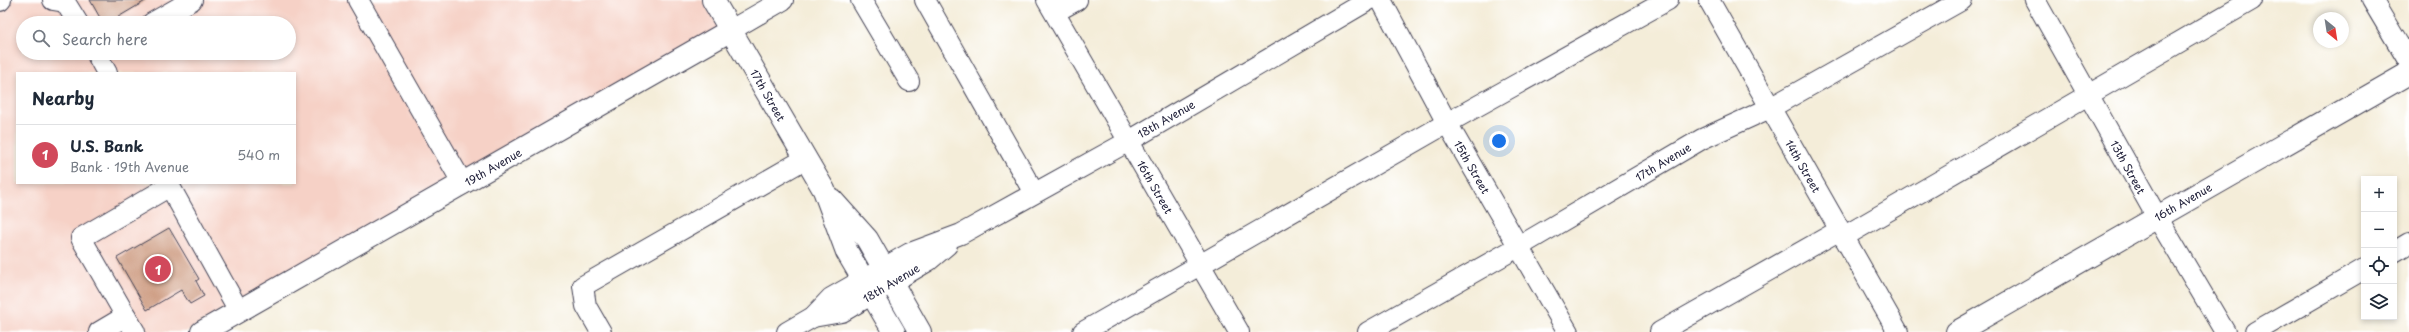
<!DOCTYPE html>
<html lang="en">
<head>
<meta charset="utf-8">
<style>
  body { margin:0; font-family:"Playpen Sans",sans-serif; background:#f6f6f7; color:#1f2937 }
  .controls { position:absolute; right:12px; bottom:12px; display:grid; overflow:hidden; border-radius:0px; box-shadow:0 2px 6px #0003 }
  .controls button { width:36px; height:36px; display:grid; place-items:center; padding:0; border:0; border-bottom:1px solid #e0e1e3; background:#fff; color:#1f2937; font:20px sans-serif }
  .compass { position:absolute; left:2313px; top:12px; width:36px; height:36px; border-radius:50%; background:#fff; box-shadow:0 2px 6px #0003; rotate:150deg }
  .you { position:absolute; left:1499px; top:141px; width:14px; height:14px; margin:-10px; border:3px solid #fff; border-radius:50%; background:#1a73e8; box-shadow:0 0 0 6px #1a73e833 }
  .badge { display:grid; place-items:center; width:26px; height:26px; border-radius:50%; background:#d1495b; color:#fff; font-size:13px; font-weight:700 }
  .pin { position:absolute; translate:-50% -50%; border:2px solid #fff; box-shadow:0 1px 4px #0006 }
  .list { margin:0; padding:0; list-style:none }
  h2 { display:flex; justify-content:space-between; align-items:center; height:52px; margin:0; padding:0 16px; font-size:17px }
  h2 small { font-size:13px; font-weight:400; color:#747a83 }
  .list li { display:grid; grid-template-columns:26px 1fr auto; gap:12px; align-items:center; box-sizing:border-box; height:60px; padding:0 16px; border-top:1px solid #e0e1e3 }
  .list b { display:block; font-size:15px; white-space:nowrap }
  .list p { margin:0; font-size:13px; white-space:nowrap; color:#747a83 }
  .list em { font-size:13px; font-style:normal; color:#747a83 }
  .icon { flex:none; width:22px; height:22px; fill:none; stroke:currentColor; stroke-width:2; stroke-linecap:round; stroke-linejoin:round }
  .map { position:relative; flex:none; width:2409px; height:332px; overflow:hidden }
  .search { position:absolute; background:#fff; box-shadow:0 2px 6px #0003; left:16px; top:16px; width:280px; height:44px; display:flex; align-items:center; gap:10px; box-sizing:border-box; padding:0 14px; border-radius:22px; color:#747a83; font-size:15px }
  .panel { position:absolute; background:#fff; box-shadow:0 2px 6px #0003; left:16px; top:72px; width:280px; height:112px; border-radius:0px }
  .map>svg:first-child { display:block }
  .built { fill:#f6d1c6; fill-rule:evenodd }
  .building { fill:#cd9b81 }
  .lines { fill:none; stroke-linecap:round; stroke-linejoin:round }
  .minor-casing { stroke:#424053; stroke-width:22 }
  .major-casing { stroke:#424053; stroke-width:24 }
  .minor { stroke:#fff; stroke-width:20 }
  .major { stroke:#fff; stroke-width:22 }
  .labels { text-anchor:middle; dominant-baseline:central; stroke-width:3.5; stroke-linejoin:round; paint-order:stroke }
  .street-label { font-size:11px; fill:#22223b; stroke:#fff }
</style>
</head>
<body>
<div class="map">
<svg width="2409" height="332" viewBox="0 0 2409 332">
  <rect width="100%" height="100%" fill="#fff"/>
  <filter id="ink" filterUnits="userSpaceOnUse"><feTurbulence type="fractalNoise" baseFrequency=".025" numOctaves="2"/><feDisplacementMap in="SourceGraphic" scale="8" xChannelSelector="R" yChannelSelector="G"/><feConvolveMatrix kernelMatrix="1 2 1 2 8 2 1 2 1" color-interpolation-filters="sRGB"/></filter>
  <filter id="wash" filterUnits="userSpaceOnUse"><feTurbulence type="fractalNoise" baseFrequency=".012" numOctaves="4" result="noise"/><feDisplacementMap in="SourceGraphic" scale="16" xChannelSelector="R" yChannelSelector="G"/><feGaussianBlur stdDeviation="0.9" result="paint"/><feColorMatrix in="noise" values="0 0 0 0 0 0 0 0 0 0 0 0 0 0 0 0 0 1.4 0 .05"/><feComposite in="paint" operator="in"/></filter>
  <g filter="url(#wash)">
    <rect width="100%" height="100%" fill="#f4edd9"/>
    <path class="built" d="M0 0H703L719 28 185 332H0ZM23 23H289V53H23ZM17 73H295V183H17Z"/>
    <g id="blocks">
      <g class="building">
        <polygon points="90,0 147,0 108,23 103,23"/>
        <polygon points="169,228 199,279 196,281 204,296 190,304 181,290 147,310 117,258"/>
      </g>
    </g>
  </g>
  <g filter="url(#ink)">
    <use href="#blocks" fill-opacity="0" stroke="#424053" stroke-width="1"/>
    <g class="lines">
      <g class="minor-casing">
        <g id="minor">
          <polyline points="53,0 65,2 78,23"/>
          <polyline points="358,0 463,184"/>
          <polyline points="861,0 909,81"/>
          <polyline points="925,0 1034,193"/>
          <polyline points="1047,0 1239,332"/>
          <polyline points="1381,0 1447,123 1568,332"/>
          <polyline points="1709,0 1898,332"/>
          <polyline points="2035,0 2157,217 2225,332"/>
          <polyline points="2372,0 2409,62"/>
          <polyline points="0,1 1,0"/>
          <polyline points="1055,12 1077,0"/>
          <polyline points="152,23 192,0"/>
          <polyline points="731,30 783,0"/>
          <polyline points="96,53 107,73"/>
          <polyline points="168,183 239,311"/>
          <polyline points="1843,237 2252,0"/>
          <polyline points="2394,252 2409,243"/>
          <polyline points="813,317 842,312 928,261 947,245"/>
          <polyline points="99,332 126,316"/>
          <polyline points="135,332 81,238 170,186"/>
          <polyline points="601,332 586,306 583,286 805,159"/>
          <polyline points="787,332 813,317 831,298 910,253 961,234 1129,141 1369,0"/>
          <polyline points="1083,332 1447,123 1668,0"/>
          <polyline points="1368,332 1518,247 1702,139 1770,108 1962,0"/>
          <polyline points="1660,332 1840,230"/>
          <polyline points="2255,332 2364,269"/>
        </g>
      </g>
      <g class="major-casing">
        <g id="major">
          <polyline points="713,0 824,190 847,252 894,332"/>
          <polyline points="832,200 867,239 920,332"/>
          <polyline points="202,332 731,30"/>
          <polyline points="1957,332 2409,73"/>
        </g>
      </g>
      <use href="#minor" class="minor"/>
      <use href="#major" class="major"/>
    </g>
  </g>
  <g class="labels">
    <g class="street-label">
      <text transform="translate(768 95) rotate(60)">17th Street</text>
      <text transform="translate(1166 119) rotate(-30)">18th Avenue</text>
      <text transform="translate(1663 162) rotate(-31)">17th Avenue</text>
      <text transform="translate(1803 166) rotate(60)">14th Street</text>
      <text transform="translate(493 167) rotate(-30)">19th Avenue</text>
      <text transform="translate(1472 167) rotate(60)">15th Street</text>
      <text transform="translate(2128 167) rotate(61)">13th Street</text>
      <text transform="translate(1155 187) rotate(60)">16th Street</text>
      <text transform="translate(2183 202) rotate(-30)">16th Avenue</text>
      <text transform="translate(891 283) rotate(-31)">18th Avenue</text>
    </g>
  </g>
</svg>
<div class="controls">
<button>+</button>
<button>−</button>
<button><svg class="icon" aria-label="locate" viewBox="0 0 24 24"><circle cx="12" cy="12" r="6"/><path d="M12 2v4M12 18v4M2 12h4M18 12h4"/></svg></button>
<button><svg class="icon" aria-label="layers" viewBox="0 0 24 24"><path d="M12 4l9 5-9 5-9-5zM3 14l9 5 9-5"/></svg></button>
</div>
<svg class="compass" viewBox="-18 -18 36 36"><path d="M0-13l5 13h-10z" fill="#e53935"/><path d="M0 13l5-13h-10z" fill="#747a83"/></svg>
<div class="you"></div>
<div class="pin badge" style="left:158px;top:269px">1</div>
<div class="search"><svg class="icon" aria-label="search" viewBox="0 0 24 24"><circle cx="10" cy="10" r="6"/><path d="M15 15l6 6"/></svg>Search here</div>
<section class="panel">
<h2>Nearby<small></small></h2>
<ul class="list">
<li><span class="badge">1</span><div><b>U.S. Bank</b><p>Bank · 19th Avenue</p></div><em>540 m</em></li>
</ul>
</section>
</div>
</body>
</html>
